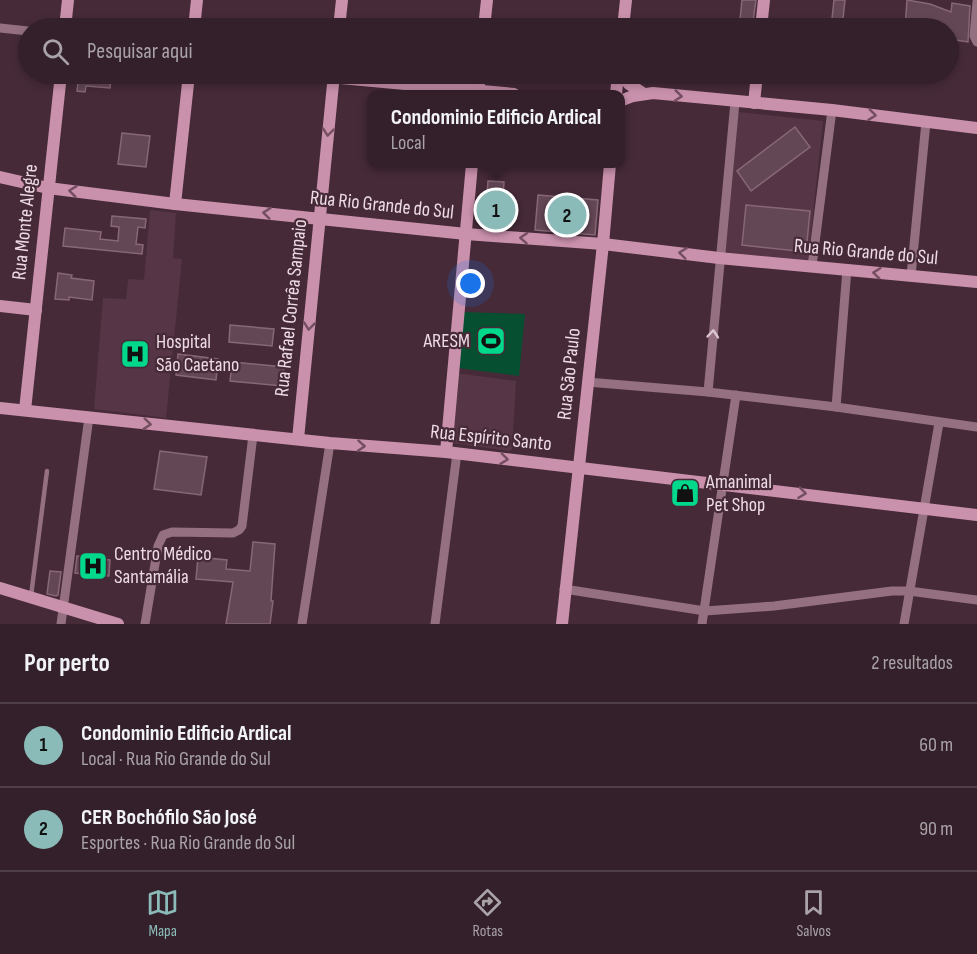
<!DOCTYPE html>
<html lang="pt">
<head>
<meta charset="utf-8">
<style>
  body { margin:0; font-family:"Sofia Sans Condensed",sans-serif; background:#3f2d36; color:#f1f3f6 }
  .you { position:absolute; left:471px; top:284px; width:21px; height:21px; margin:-15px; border:4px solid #fff; border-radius:50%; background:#1a73e8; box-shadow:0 0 0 9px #1a73e833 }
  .badge { display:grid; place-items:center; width:39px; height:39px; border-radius:50%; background:#8bbbb9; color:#111; font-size:20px; font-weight:700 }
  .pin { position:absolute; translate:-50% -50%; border:3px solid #fff; box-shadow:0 2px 6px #0006 }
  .popup { position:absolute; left:367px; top:90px; width:258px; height:78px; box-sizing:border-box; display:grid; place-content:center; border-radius:12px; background:#34202a; filter:drop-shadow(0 2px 4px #0005); font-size:20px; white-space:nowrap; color:#a9a3a8 }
  .popup b { font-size:22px; color:#f1f3f6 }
  .popup::after { content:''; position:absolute; left:50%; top:100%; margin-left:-12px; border:12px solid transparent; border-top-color:#34202a }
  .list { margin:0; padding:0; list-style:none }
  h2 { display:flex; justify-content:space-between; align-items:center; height:78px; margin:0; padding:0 24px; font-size:26px }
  h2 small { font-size:20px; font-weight:400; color:#a9a3a8 }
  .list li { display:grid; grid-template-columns:39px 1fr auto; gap:18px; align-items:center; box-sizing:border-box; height:84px; padding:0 24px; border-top:2px solid #4e3e47 }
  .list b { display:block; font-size:22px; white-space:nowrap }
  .list p { margin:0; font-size:20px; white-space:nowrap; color:#a9a3a8 }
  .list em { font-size:20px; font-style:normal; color:#a9a3a8 }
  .icon { flex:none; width:33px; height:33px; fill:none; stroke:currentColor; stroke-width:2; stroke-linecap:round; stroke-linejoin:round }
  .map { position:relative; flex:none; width:977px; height:624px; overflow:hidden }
  .search { position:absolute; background:#34202a; box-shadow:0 3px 9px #0003; left:18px; right:18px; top:18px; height:66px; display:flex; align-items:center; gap:15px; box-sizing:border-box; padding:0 21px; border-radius:33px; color:#a9a3a8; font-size:22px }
  .sheet { height:246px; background:#34202a }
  nav { display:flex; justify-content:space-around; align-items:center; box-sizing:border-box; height:84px; border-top:2px solid #4e3e47; background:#34202a; font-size:16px; color:#a9a3a8 }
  nav a { display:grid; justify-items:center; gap:3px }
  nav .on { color:#8bbbb9 }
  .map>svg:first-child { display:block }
  .built { fill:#553546 }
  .grass { fill:#064f31 }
  .building { fill:#644755; stroke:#876776; stroke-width:1.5 }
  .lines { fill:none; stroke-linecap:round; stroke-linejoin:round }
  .lane { stroke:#947081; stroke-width:4.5 }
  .street { stroke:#947081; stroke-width:9 }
  .secondary { stroke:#ca91ad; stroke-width:12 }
  .oneway { stroke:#744e61 }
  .oneway2 { stroke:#dcc6d0 }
  .labels { text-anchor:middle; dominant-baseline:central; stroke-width:4.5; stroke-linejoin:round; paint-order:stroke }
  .street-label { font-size:20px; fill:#eedce4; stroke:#462a38 }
  .poi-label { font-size:20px; fill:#eedce4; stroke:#462a38; text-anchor:start }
</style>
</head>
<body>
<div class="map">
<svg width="977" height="624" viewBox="0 0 977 624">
  <rect width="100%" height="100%" fill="#462a38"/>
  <g class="built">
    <polygon points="738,112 823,121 808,261 723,252"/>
    <polygon points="150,210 176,213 173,258 182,259 166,418 94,409 103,298 126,299 128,279 144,280"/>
    <polygon points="456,373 516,381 512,449 510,451 451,443"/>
  </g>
  <polygon class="grass" points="462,312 525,314 519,376 458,368"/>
  <g class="building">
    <polygon points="742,0 756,0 753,21 740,20"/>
    <polygon points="834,0 845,0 842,28 831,28"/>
    <polygon points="907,0 930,4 951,12 952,3 970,6 968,42 949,39 949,28 905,28"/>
    <polygon points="79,74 120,74 119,81 111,79 110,88 86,86 85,92 77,91"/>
    <polygon points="795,127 810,147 751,191 737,171"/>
    <polygon points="122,133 150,136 146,167 118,164"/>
    <polygon points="488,181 504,182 503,197 507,197 505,224 485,223"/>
    <polygon points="538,195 598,200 595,235 535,230"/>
    <polygon points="746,205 810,211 806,252 742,245"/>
    <polygon points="112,216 146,219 145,228 138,227 136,244 143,245 142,254 63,246 65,228 101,232 100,239 118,241 119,227 111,226"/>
    <polygon points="58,273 72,275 71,278 94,281 92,300 69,297 69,300 55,299"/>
    <polygon points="230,325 274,329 272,346 229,342"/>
    <polygon points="178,354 218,359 216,380 176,375"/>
    <polygon points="232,362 284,367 282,386 230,381"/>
    <polygon points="160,451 207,457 201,495 154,489"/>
    <polygon points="253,542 275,544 271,601 273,601 270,624 226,624 233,582 196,579 198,557 227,560 226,569 250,571"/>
    <polygon points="77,556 110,560 109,576 75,573"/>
    <polygon points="50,571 61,572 58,595 56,596 47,594"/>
  </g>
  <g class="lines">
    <polyline class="lane" points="31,596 47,471"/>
    <g class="street">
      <polyline points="977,2 974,36 977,42"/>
      <polyline points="0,28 28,31"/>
      <polyline points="812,266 832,110"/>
      <polyline points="911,276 926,122"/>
      <polyline points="587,382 708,392 836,407 977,427"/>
      <polyline points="708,392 735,102"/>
      <polyline points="836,407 847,269"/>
      <polyline points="564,589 705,611 774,606 892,591 909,591 977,600"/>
      <polyline points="61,624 89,417"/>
      <polyline points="145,624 158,546 163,535 172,532 233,533 239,530 242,526 253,435"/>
      <polyline points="302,624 330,443"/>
      <polyline points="435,624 457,453"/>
      <polyline points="702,624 736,395"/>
      <polyline points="904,624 939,423"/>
    </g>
    <g class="secondary">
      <polyline points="65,28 68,0"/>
      <polyline points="194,28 197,0"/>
      <polyline points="339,28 342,0"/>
      <polyline points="484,28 487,0"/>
      <polyline points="623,28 626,0"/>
      <polyline points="761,28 764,0"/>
      <polyline points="297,74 514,94"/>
      <polyline points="621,74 629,84 644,94"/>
      <polyline points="478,94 480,74"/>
      <polyline points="616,94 618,74"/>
      <polyline points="620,101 633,96 653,93 832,110 977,128"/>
      <polyline points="754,103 757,74"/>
      <polyline points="0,177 48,188 175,204 466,234 603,244 719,258 977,282"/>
      <polyline points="175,204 189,74"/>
      <polyline points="0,306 36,310"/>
      <polyline points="0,408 330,443 446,452 977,515"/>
      <polyline points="25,410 61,74"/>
      <polyline points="298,439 334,74"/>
      <polyline points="446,452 472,164"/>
      <polyline points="0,588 118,624"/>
      <polyline points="562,624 603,244 610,164"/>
    </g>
  </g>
  <defs><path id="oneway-chevron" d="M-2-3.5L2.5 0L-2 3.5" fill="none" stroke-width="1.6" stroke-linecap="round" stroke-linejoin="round" transform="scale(1.5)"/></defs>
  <g class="oneway">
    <use href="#oneway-chevron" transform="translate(678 96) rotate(6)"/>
    <use href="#oneway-chevron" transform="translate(872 115) rotate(7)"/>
    <use href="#oneway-chevron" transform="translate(328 132) rotate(96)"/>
    <use href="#oneway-chevron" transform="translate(73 191) rotate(-173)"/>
    <use href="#oneway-chevron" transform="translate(267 213) rotate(-174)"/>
    <use href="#oneway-chevron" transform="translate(524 238) rotate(-176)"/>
    <use href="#oneway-chevron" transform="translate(683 253) rotate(-173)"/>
    <use href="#oneway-chevron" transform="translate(877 273) rotate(-174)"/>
    <use href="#oneway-chevron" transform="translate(309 326) rotate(96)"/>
    <use href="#oneway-chevron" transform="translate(147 424) rotate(6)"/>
    <use href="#oneway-chevron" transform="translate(361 446) rotate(4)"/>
    <use href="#oneway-chevron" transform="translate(504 459) rotate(7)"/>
    <use href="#oneway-chevron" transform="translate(802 493) rotate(7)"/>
  </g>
  <use class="oneway2" href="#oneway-chevron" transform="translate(713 334) rotate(-85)"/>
  <defs>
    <g id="stadium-square" transform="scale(1.5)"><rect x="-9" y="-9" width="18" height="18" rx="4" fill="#00d98c" stroke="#462a38"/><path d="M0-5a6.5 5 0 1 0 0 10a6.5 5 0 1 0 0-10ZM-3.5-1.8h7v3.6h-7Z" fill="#111"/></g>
    <g id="hospital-square" transform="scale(1.5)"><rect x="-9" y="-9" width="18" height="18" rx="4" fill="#00d98c" stroke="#462a38"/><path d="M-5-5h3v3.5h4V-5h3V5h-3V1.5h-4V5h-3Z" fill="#111"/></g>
    <g id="shop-square" transform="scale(1.5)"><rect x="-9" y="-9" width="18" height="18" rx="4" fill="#00d98c" stroke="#462a38"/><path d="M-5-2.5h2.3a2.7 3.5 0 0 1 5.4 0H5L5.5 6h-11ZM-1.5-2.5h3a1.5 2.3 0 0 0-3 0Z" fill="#111"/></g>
  </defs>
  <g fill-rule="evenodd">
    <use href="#stadium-square" x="491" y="341"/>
    <use href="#hospital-square" x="135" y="354"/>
    <use href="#shop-square" x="685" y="493"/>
    <use href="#hospital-square" x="93" y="566"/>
  </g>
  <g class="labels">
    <g class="street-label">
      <text transform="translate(382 205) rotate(6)">Rua Rio Grande do Sul</text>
      <text transform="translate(25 222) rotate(-84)">Rua Monte Alegre</text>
      <text transform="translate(866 252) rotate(5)">Rua Rio Grande do Sul</text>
      <text transform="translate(291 308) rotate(-84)">Rua Rafael Corrêa Sampaio</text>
      <text transform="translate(569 374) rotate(-84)">Rua São Paulo</text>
      <text transform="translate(491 438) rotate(6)">Rua Espírito Santo</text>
    </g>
    <g class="poi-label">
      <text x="470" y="341" text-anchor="end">ARESM</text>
      <text x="156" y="342">Hospital<tspan x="156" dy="23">São Caetano</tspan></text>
      <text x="706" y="482">Amanimal<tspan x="706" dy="23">Pet Shop</tspan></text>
      <text x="114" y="554">Centro Médico<tspan x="114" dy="23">Santamália</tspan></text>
    </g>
  </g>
</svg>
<div class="you"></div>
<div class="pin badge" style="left:496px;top:210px">1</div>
<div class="popup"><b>Condominio Edificio Ardical</b>Local</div>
<div class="pin badge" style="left:567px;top:215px">2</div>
<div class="search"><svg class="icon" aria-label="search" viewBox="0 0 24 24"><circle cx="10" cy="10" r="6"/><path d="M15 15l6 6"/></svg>Pesquisar aqui</div>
</div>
<section class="sheet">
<h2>Por perto<small>2 resultados</small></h2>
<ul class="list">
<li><span class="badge">1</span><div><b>Condominio Edificio Ardical</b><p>Local · Rua Rio Grande do Sul</p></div><em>60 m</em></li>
<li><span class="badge">2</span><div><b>CER Bochófilo São José</b><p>Esportes · Rua Rio Grande do Sul</p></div><em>90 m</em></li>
</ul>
</section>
<nav>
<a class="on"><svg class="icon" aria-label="map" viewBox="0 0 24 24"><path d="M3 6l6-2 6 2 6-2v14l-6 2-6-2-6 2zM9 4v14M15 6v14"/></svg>Mapa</a>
<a><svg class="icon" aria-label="directions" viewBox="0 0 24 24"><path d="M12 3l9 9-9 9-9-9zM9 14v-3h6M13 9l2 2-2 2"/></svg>Rotas</a>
<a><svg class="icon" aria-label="saved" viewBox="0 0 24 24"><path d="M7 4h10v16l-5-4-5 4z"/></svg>Salvos</a>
</nav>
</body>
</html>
